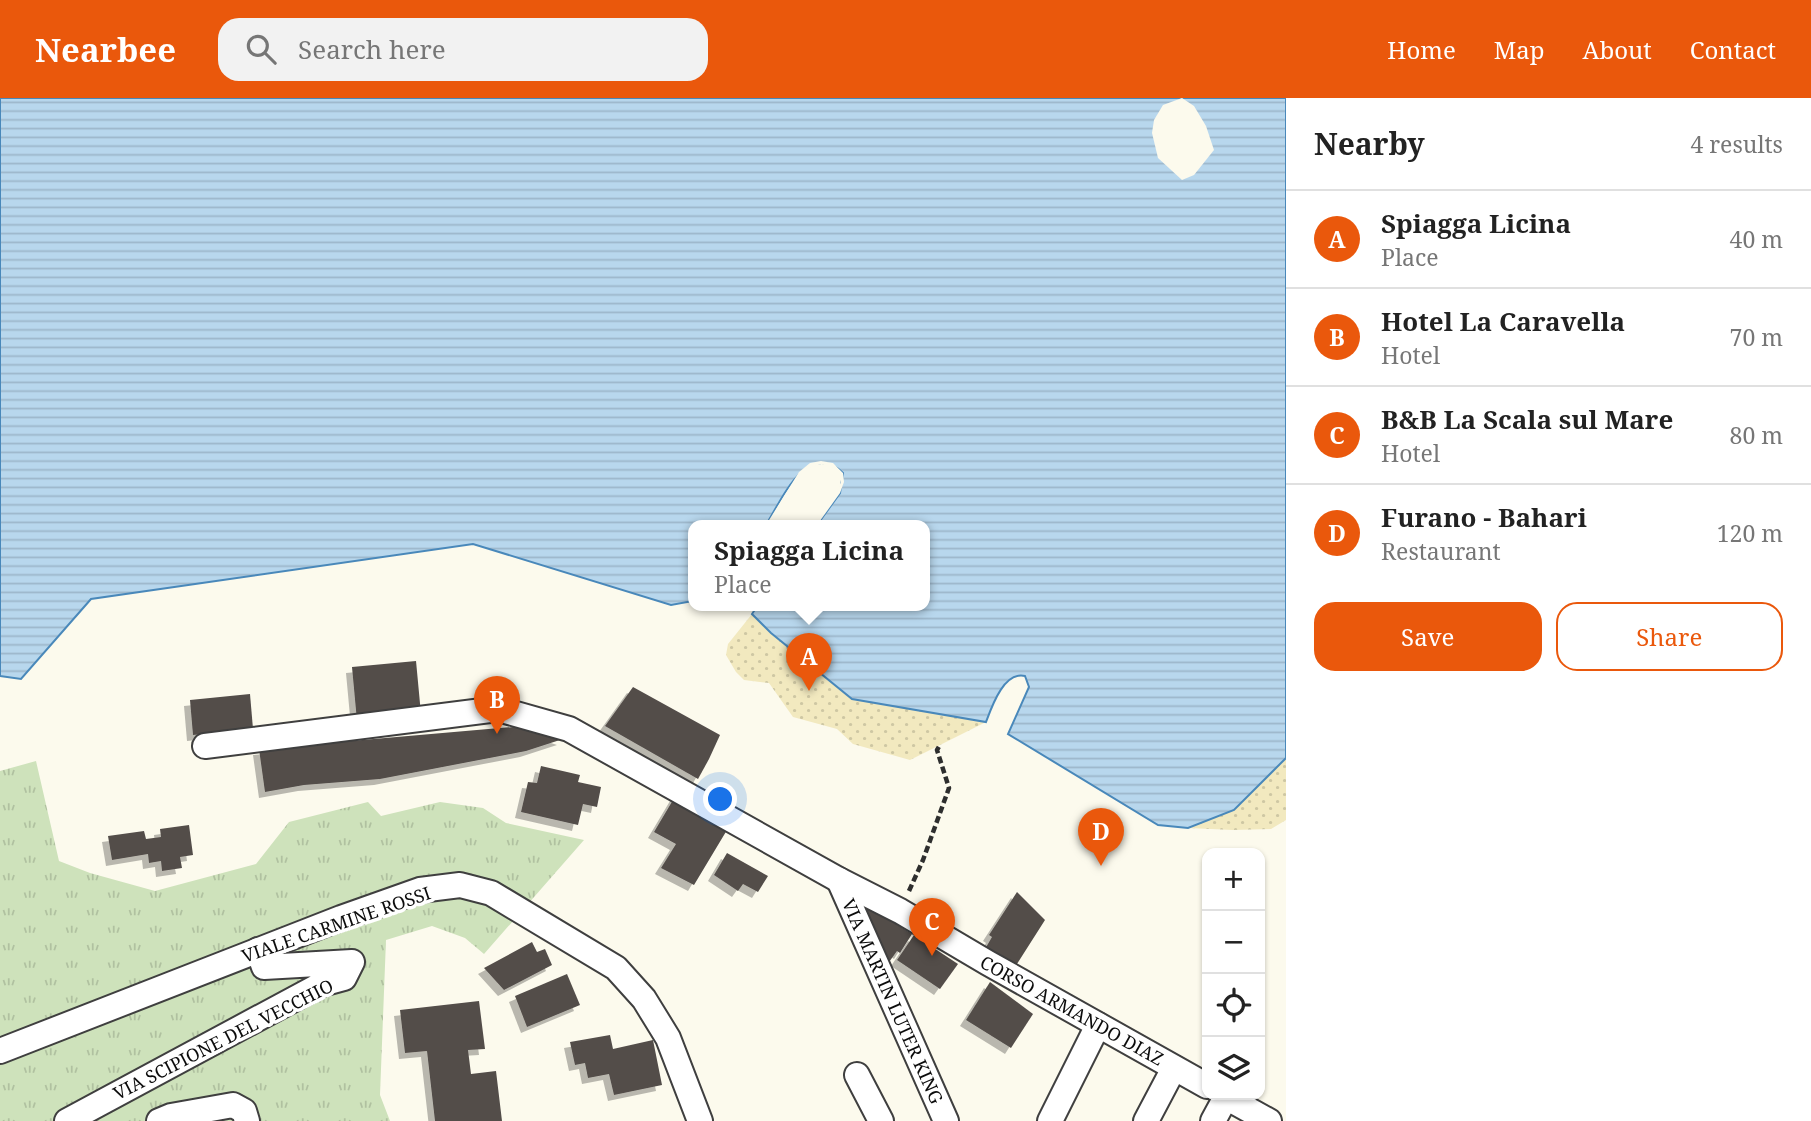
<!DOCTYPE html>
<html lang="en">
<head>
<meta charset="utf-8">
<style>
  body { margin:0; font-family:"Noto Serif",serif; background:#f2f2f2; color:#222 }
  .controls { position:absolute; right:21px; bottom:21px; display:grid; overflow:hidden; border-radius:14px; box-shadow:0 2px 5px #0004 }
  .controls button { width:63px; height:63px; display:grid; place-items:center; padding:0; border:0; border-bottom:2px solid #e0e0e0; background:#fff; color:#222; font:35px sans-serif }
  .you { position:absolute; left:721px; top:702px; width:24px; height:24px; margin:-18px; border:5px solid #fff; border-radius:50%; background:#1a73e8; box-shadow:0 0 0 10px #1a73e833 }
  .badge { display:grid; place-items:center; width:46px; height:46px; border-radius:50%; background:#ea580c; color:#fff; font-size:23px; font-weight:700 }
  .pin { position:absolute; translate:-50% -58px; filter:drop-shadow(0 2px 4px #0008) }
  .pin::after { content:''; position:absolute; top:37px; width:24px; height:21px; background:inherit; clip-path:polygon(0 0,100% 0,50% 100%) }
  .popup { position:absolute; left:688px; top:422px; width:242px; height:91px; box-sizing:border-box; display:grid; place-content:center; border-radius:14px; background:#fff; filter:drop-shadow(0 2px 5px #0005); font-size:23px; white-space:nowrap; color:#767676 }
  .popup b { font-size:26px; color:#222 }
  .popup::after { content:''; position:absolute; left:50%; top:100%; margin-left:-14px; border:14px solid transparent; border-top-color:#fff }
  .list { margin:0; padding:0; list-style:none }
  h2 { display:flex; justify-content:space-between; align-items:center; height:91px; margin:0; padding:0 28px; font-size:30px }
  h2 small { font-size:23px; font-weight:400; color:#767676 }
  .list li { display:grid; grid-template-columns:46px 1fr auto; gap:21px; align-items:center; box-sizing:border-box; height:98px; padding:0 28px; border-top:2px solid #e0e0e0 }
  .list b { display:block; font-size:26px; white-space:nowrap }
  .list p { margin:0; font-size:23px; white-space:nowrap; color:#767676 }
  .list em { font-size:23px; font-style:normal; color:#767676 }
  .actions { display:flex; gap:14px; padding:21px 28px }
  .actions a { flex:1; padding:16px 0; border:2px solid #ea580c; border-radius:21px; text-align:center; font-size:24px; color:#ea580c }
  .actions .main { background:#ea580c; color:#fff }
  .icon { flex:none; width:38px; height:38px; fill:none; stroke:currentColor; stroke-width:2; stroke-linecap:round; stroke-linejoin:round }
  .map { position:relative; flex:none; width:1286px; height:1023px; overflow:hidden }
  header { display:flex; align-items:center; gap:42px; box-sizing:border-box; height:98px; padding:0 35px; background:#ea580c; color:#fff }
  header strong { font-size:33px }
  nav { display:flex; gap:38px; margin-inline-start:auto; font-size:24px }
  .search { width:490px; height:63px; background:#f2f2f2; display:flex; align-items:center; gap:18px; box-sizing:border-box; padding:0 24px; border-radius:21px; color:#767676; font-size:26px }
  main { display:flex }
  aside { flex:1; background:#fff }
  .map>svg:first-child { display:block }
  .grass { fill:url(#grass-tufts) }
  .sand { fill:url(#sand-dots) }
  .water { fill:url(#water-rules); stroke:#4988ba; stroke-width:2 }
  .pier { fill:#fcfaed }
  .building { fill:#534d4a; filter:url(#shadow) }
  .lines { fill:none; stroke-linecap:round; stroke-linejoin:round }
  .minor-casing { stroke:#3f3f3f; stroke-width:28 }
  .path { stroke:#2e2e2e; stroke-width:4.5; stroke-dasharray:7 3.5; stroke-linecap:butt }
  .minor { stroke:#fff; stroke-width:24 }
  .labels { text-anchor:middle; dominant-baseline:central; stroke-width:7; stroke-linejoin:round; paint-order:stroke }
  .street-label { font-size:18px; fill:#0c0c0c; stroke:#fff }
</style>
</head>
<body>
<header>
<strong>Nearbee</strong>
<div class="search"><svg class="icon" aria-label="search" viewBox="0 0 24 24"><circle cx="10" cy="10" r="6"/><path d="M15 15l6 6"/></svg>Search here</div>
<nav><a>Home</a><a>Map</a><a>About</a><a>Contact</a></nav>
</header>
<main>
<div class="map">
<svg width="1286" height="1023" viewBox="0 0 1286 1023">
  <defs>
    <pattern id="grass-tufts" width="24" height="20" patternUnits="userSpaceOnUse" patternTransform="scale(1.75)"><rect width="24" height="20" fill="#cee2bb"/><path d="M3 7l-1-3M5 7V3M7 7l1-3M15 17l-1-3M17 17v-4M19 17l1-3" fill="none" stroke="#b0c1a0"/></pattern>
    <pattern id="sand-dots" width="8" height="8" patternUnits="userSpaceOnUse" patternTransform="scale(1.75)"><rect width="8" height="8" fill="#f2e9bf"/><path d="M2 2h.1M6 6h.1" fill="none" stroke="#cec7a3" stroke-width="1.8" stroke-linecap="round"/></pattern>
    <pattern id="water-rules" width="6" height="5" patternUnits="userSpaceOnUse" patternTransform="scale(1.75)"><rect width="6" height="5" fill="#b8d7ed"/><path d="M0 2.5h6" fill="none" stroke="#9db7ca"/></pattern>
    <filter id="shadow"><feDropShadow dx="-6" dy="6" stdDeviation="0" flood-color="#0004"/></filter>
  </defs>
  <rect width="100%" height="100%" fill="#fcfaed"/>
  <polygon class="grass" points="36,663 59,763 90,775 155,793 256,766 289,724 368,704 381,718 440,704 483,710 506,725 584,742 484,856 465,840 432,828 386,842 380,997 390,1023 0,1023 0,673"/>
  <g class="sand">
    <polygon points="752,516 771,535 852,601 986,624 910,662 853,646 837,631 793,619 769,585 744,582 736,574 726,557 728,546"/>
    <polygon points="1286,660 1286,722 1271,731 1233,732 1188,730 1234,712"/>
  </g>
  <path class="water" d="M0 0H1286V660L1234 712 1188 730 1158 727 1008 636 1029 589 1025 578C1004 573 992 608 986 624L852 601 771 535 752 516 758 507H924V427H817L840 395 843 375C807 341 782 401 766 427H694L693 503 671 507 473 446 91 501 21 581 0 578Z"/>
  <g class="pier">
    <polygon points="1182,0 1194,8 1206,28 1214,52 1194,77 1182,82 1158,60 1152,35 1154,22 1163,7"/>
    <polygon points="821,363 833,365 843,375 844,384 840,395 817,427 814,427 837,393 841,384 839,376 831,369 821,366 812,369 802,376 770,427 766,427 799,374 810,365"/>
  </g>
  <g class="building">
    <polygon points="416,563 421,616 357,623 352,569"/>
    <polygon points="633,589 720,637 709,661 698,681 605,628"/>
    <polygon points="250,596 253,631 193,637 190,602"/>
    <polygon points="524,628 563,641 526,653 380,681 304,687 265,694 259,651"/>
    <polygon points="541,668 580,677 578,684 601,689 597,709 583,706 578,727 521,714 528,684 537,685"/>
    <polygon points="676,697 730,727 694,787 661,770 676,746 654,734"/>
    <polygon points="189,727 193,757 180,759 182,770 162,773 161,763 149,765 148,756 112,762 108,738 144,733 146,741 161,739 160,731"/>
    <polygon points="727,755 768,778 758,794 743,786 738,793 714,777"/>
    <polygon points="1017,794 1045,822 1015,869 985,851 992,839 989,837"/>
    <polygon points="867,808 912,836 900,855 897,853 884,871 863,816"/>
    <polygon points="914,837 958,866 940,891 897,862"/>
    <polygon points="532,844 537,854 545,851 552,867 504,892 484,870"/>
    <polygon points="567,876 580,907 527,929 515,898"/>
    <polygon points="990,884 1033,916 1011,950 966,922"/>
    <polygon points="479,903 485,951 468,952 471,976 496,973 502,1023 435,1023 427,953 405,955 400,912"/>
    <polygon points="610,937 613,951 653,942 662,987 614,997 609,976 588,980 585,965 575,967 570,944"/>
  </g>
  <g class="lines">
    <g class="minor-casing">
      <g id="minor">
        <polyline points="205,648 498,611 569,631 839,782 900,813 988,865 1207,988"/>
        <polyline points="839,782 946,1023"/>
        <polyline points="0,953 341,820 420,792 460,787 491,795 616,870 644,901 668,940 700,1023"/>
        <polyline points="857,977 881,1023"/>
        <polyline points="1222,997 1269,1023"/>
        <polyline points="67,1023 322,886 344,880 352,864 264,869 258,852"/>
        <polyline points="159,1023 171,1018 233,1007 244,1013 247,1023"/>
        <polyline points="1050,1023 1098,927"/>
        <polyline points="1146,1023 1174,970"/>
        <polyline points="1213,1023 1226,999"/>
      </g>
    </g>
    <polyline class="path" points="909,793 923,762 949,690 937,652 940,647"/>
    <use href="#minor" class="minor"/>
  </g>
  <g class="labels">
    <g class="street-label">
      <text transform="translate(336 826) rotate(-19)">VIALE CARMINE ROSSI</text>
      <text transform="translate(893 903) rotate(66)">VIA MARTIN LUTER KING</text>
      <text transform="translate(1072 912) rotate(29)">CORSO ARMANDO DIAZ</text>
      <text transform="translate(223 941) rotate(-27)">VIA SCIPIONE DEL VECCHIO</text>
    </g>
  </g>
</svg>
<div class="controls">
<button>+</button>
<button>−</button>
<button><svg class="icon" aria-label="locate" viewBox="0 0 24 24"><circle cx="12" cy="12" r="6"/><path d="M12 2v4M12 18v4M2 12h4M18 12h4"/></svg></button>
<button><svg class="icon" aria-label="layers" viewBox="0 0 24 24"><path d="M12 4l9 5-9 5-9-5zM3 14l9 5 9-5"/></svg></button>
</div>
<div class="you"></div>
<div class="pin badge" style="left:809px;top:593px">A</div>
<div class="popup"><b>Spiagga Licina</b>Place</div>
<div class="pin badge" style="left:497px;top:636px">B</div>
<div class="pin badge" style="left:932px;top:858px">C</div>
<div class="pin badge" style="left:1101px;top:768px">D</div>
</div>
<aside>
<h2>Nearby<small>4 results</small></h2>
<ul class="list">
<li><span class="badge">A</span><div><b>Spiagga Licina</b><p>Place</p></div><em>40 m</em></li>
<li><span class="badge">B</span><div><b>Hotel La Caravella</b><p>Hotel</p></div><em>70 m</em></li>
<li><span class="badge">C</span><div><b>B&amp;B La Scala sul Mare</b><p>Hotel</p></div><em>80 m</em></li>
<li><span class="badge">D</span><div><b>Furano - Bahari</b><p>Restaurant</p></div><em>120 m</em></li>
</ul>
<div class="actions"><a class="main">Save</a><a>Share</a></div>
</aside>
</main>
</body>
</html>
